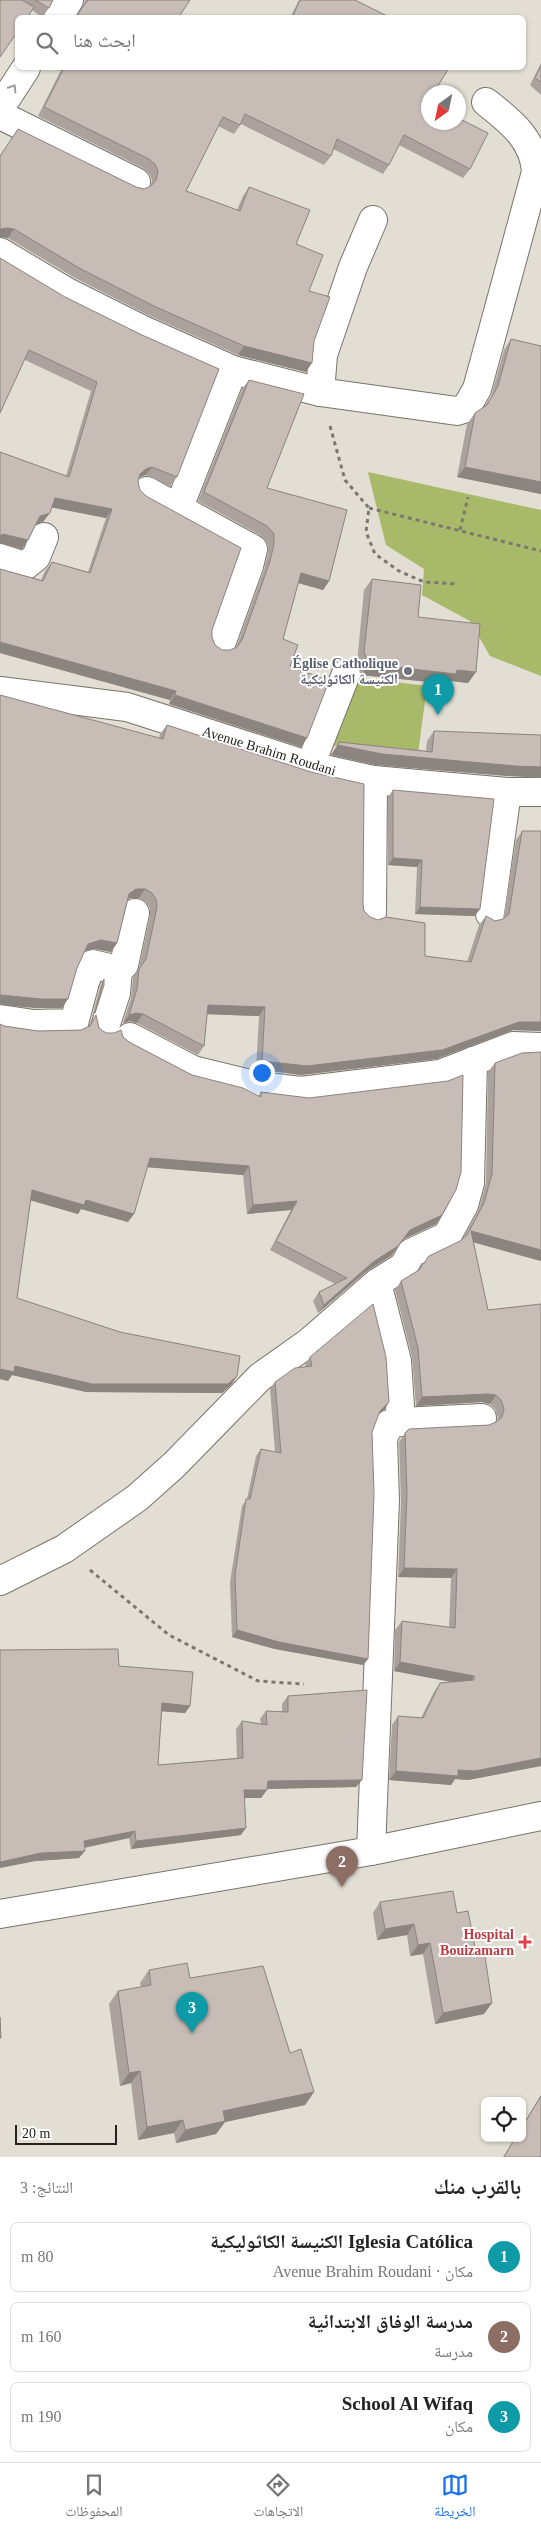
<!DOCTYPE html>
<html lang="ar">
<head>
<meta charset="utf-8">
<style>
  body { margin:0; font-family:"Times New Roman","Noto Naskh Arabic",serif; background:#f6f6f6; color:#222; direction:rtl }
  .controls { position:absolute; right:15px; bottom:15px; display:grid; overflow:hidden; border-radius:8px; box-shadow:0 1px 4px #0004 }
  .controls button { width:45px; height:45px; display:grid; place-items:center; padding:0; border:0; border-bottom:1px solid #e0e0e0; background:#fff; color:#222; font:25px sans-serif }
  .compass { position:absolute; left:421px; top:85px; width:45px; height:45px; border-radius:50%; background:#fff; box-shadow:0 1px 4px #0004; rotate:213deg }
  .scale { position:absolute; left:15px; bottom:12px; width:102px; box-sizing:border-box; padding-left:5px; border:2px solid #24221e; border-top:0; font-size:14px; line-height:18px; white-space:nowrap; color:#24221e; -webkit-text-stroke:4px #fff; paint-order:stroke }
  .you { position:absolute; left:261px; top:1072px; width:18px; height:18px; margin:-12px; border:4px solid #fff; border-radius:50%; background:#1a73e8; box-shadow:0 0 0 8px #1a73e833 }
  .badge { display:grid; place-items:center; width:32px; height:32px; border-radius:50%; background:#1a73e8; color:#fff; font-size:16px; font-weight:700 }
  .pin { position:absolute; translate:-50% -41px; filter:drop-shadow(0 1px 2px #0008) }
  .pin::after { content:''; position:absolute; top:26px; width:18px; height:15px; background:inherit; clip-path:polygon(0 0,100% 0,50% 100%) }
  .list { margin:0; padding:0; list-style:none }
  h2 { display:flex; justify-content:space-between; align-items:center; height:65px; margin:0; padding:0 20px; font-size:21px }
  h2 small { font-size:16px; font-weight:400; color:#767676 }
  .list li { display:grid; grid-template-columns:32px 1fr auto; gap:15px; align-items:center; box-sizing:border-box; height:70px; margin:0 10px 10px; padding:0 10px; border:1px solid #e0e0e0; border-radius:8px }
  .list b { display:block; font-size:19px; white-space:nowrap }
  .list p { margin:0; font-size:16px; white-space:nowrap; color:#767676 }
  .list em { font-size:16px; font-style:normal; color:#767676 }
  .icon { flex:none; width:28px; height:28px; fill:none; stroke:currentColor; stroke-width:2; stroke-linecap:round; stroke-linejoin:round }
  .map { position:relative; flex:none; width:541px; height:2157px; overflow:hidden; direction:ltr }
  .search { position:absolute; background:#fff; box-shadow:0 1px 4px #0004; left:15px; right:15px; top:15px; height:55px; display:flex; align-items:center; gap:12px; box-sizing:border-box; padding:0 18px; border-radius:8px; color:#767676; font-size:19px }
  .sheet { height:305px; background:#fff }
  nav { display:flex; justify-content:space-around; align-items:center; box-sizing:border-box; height:70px; border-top:1px solid #e0e0e0; background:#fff; font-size:14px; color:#767676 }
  nav a { display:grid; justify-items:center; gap:2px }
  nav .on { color:#1a73e8 }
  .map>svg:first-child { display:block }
  .green { fill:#a9b96a }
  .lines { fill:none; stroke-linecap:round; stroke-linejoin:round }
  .street-casing { stroke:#78746a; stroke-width:30 }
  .secondary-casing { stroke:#78746a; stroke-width:30 }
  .path { stroke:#7b7871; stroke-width:3; stroke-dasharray:4 4; stroke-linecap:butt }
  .street { stroke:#fff; stroke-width:28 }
  .secondary { stroke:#fff; stroke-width:28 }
  .wall { fill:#aba29d }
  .shaded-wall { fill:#8b847f }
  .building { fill:#c7bcb6; stroke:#8b847f }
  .oneway { stroke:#9c9c9a }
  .worship-dot { fill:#6b7280; stroke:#fff; stroke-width:2 }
  .health-dot { fill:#e0444e; stroke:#fff; stroke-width:2 }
  .labels { text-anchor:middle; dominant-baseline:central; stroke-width:4; stroke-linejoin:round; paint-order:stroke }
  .worship-label { font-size:14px; font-weight:bold; fill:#5b616d; stroke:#fff; text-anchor:end }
  .street-label { font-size:14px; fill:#24221e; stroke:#fff }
  .health-label { font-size:14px; font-weight:bold; fill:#be3a42; stroke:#fff; text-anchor:end }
</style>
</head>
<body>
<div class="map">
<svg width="541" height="2157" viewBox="0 0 541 2157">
  <rect width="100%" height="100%" fill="#e2ded3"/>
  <g class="green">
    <polygon points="368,472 541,510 541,676 490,656 470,621 422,595 424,569 386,545"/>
    <polygon points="354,677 427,686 418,754 327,745"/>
  </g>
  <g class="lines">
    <g class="street-casing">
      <g id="street">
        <polyline points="0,115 136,182"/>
        <path d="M0 252 67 292 143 330 233 370 320 392 457 411 466 408 477 389 536 172C534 139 510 121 486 102"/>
        <polyline points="320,392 323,355 353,267 373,220"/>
        <polyline points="147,491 253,549 249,566 221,644"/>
        <polyline points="179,507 233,370"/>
        <polyline points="0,558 25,566 36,557 44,537"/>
        <polyline points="310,766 346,674"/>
        <polyline points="372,913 373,780"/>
        <polyline points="490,914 507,792"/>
        <polyline points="0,1019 34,1024 74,1023 85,982 92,964 118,970 124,965 135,913"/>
        <polyline points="105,1027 116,993 118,970"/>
        <polyline points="130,1037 193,1070 258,1086 301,1091 440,1074 513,1046 541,1047"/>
        <polyline points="401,1422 482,1418"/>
        <polyline points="0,1581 64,1549 137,1498 174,1465 260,1377 308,1343 377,1283 404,1266 411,1253 447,1236 464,1205 470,1183 473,1061"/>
        <polyline points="371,1851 385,1501 383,1439 389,1424 401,1422 397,1361 377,1283"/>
        <polyline points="0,1914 371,1851 541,1816"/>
      </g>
    </g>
    <g class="secondary-casing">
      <g id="secondary">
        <polyline points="58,18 69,0"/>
        <polyline points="0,108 26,68"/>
        <polyline points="0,691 127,707 310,766 373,780 507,792 541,792"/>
      </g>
    </g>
    <g class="path">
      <polyline points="330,426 345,480 369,508 366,532 375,554 399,571 424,582 458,584"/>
      <polyline points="369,508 541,551"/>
      <polyline points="460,530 468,497"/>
      <polyline points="90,1570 169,1635 258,1681 304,1684"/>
    </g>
    <use href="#street" class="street"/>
    <use href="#secondary" class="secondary"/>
  </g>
  <g class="wall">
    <polygon points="0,0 53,0 49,8 42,17 32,10"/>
    <polygon points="85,0 190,0 82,8"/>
    <polygon points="299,0 355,0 391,18 290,18"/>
    <polygon points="541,63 541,95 530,85"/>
    <polygon points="62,68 261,68 264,69 265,68 449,68 428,102 470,169 463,178 399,145 389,165 383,174 333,149 331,156 324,165 241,124 234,134 218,126 186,191 237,210 243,196 249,187 296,244 309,291 314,341 306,372 238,355 150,316 75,278 8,238 1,236 0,155 136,187 144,189 151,186 152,180 149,173 143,168 38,116"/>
    <polygon points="0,258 177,477 170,486 146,475 139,477 138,482 140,490 212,630 212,637 215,645 222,650 230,650 236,648 264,570 268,553 267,543 260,535 198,501 242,389 249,380 267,488 329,581 323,590 298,583 283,639 290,666 307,738 301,747 169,704 170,700 0,653 0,569 41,580 45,571 52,562 88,572 106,518 52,507 43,522 36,524 28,540 22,549 0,543 0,452 66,476 91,391 25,360"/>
    <polygon points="511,339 541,494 457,477 467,424 475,413 485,406 491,397 504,350"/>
    <polygon points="372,579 418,617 476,672 468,683 451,681 449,684 361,675 357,663 364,590"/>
    <polygon points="167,725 363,904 364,911 370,917 425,956 467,962 479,925 486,916 495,921 503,919 516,840 522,831 541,831 541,1031 513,1030 436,1059 301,1075 256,1069 259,1016 207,1014 204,1046 198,1055 137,1023 130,1021 123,1023 131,998 133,978 139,968 150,916 150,908 146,902 139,898 130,898 128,900 117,943 111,952 95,949 84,952 77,968 62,1008 35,1008 159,738 160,734"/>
    <polygon points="434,731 508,776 375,765 331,755 339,742 426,751 427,741"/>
    <polygon points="393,790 475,916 415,914 417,867 388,865 388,797"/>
    <polygon points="104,979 95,1013 92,1017 100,987"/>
    <polygon points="96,1015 99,1028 106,1033 123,1037 129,1042 192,1075 258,1096 261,1092 436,1224 404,1239 392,1255 367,1271 318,1313 313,1301 319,1292 335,1284 270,1250 291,1210 247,1214 243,1175 148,1167 128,1222 81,1209 78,1214 30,1200 17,1298 237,1376 231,1385 222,1393 86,1392 12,1375 8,1381 0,1379 0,1024 4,1026 38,1031 81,1030 88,1027"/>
    <polygon points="495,1063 541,1261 473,1242 488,1310 541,1304 541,1766 468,1780 455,1779 451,1785 389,1780 392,1725 398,1716 421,1718 434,1692 440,1683 451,1682 394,1671 395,1630 402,1621 449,1628 451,1578 398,1577 401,1502 399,1442 405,1433 489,1425 496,1422 498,1418 495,1409 490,1404 482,1402 416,1406 412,1357 395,1290 401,1281 419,1270 460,1241 464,1237 478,1212 486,1183 488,1072"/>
    <polygon points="310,1357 385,1409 378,1415 372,1432 368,1659 363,1665 275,1649 232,1637 230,1582 242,1506 247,1499 256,1456 261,1449 275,1452 270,1389 275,1382 306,1367 305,1364"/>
    <polygon points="119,1666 190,1706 185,1713 162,1711 158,1765 237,1758 236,1729 242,1721 261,1724 260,1719 266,1711 282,1712 282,1704 288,1696 356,1787 267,1789 261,1798 245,1798 241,1835 131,1849 129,1838 84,1848 79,1858 36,1861"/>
    <polygon points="380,1902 457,1913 484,2014 435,2024 423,1954 410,1956 407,1935 377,1940 373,1913"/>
    <polygon points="149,1970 190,1978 290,2053 314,2092 305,2105 225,2122 216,2134 176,2143 174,2133 138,2140 131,2083 120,2086 109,2004 118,1991 141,1987 140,1983"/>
    <polygon points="541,2095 541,2157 503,2157 515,2138 522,2138 522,2126"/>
  </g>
  <g class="shaded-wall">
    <polygon points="7,228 14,229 8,238 0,237 0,229"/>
    <polygon points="244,346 312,363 306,372 238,355"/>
    <polygon points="152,467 146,475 139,477 134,483 140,474 146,469"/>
    <polygon points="465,467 541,482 541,494 457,477"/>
    <polygon points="55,498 112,509 106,518 49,507"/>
    <polygon points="50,513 43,522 34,525 40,516"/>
    <polygon points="3,534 28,540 22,549 0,543 0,536"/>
    <polygon points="301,573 329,581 323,590 295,582"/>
    <polygon points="0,642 176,691 170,700 0,653"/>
    <polygon points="369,664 457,670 476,672 468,683 451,681 449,684 361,675"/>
    <polygon points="175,695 307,738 301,747 169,704"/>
    <polygon points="338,745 541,767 541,778 508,776 375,765 331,755"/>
    <polygon points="393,858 422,860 417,867 388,865"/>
    <polygon points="136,889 145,889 139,898 130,898 123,903 129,894"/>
    <polygon points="420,907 480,909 475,916 415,914"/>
    <polygon points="101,940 117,943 111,952 95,949 81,953 88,944"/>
    <polygon points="1,995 68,999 62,1008 35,1008 0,1005 0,996"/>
    <polygon points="208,1005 265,1007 259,1016 202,1014"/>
    <polygon points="136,1013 143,1014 137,1023 130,1021 123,1023 129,1015"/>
    <polygon points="519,1022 541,1022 541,1031 513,1030 436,1059 301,1075 256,1069 262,1061"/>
    <polygon points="150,1158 249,1166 243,1175 144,1167"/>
    <polygon points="32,1190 86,1200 134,1214 128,1222 81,1209 78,1214 26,1199"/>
    <polygon points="297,1201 291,1210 247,1214 253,1205"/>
    <polygon points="442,1215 436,1224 404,1239 392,1255 367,1271 318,1313 324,1305 410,1230"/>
    <polygon points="471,1231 541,1250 541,1261 465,1240"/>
    <polygon points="15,1366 237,1376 231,1385 222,1393 86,1392 12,1375 8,1381 0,1379 0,1369"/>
    <polygon points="488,1394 496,1395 490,1404 482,1402 416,1406 422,1397"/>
    <polygon points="389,1402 385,1409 375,1418 380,1411"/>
    <polygon points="404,1568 457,1569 451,1578 398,1577"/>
    <polygon points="237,1630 368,1659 363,1665 275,1649 232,1637"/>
    <polygon points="400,1662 474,1676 468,1685 394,1671"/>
    <polygon points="162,1703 190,1706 185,1713 157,1711"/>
    <polygon points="541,1758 541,1766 468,1780 455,1779 451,1785 389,1780 396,1771 458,1770"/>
    <polygon points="362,1780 356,1787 262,1789 268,1781"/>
    <polygon points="244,1790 267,1790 261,1798 239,1798"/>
    <polygon points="246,1828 241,1835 131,1849 136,1841"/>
    <polygon points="135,1831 129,1838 78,1849 84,1841"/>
    <polygon points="85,1851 79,1858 36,1861 0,1868 0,1862 41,1853"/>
    <polygon points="414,1924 407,1935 377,1940 385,1929"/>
    <polygon points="430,1943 423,1954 410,1956 418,1945"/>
    <polygon points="492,2003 484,2014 435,2024 443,2013"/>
    <polygon points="140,2071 131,2083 120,2086 129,2073"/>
    <polygon points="314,2092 305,2105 225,2122 216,2134 176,2143 185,2130 223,2111"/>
    <polygon points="183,2120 174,2133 138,2140 147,2127"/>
  </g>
  <g class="building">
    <polygon points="0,0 22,0 34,7 27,18 18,18 18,31 0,57"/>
    <polygon points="35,0 53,0 49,8"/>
    <polygon points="88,0 190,0 178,18 75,18"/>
    <polygon points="300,0 355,0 391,18 292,18"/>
    <polygon points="541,66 541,82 535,78"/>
    <polygon points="64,68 261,68 266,70 267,68 449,68 434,92 428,92 428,122 458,122 458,118 488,133 470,169 404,135 389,165 337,139 331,156 245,114 240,125 223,117 186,191 240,211 249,187 310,210 296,244 323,255 309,291 330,297 314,341 312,363 244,346 156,307 81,269 14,229 7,228 0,229 0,156 18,129 136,187 144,189 151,186 156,180 158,172 155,164 149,159 44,107"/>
    <polygon points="0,258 65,297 142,335 219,369 177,477 152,467 146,469 140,474 138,482 140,490 146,496 241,548 212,630 212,637 215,645 222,650 230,650 237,647 242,640 270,561 274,544 274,534 267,526 204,492 249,380 304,394 267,488 347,510 329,581 301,573 283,639 298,645 290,666 329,681 307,738 175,695 176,691 0,642 0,569 43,581 52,562 90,573 112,509 55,498 50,513 40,516 28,540 3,534 0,536 0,452 69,477 97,382 29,350 0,413"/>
    <polygon points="511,339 541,346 541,482 465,467 475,413 487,405 498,386"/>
    <polygon points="372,579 421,585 418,617 480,624 476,672 457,670 456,674 369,664 364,652"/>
    <polygon points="0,695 163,739 167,725 311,772 364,784 363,904 364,911 370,917 378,920 386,917 425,923 425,956 471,962 486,916 495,921 503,919 509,914 522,831 541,831 541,1022 519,1022 442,1050 307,1066 262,1061 265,1007 208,1005 204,1046 143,1014 136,1013 129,1015 137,989 139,969 146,959 157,907 156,899 152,893 145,889 136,889 129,894 117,943 101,940 88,944 77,968 68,999 41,999 1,995 0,996"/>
    <polygon points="434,731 541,735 541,767 515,766 382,754 338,745 339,742 432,752"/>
    <polygon points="393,790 494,799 480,909 420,907 422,860 393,858"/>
    <polygon points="104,979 104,985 95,1013 103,982"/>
    <polygon points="96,1015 99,1028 106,1033 114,1033 121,1030 123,1037 129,1042 192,1075 243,1088 261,1097 261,1092 309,1098 448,1081 463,1075 461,1172 456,1190 442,1215 410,1230 398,1246 373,1262 324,1305 319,1292 347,1278 276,1241 297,1201 253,1205 249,1166 150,1158 134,1214 86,1200 84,1205 32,1190 17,1298 120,1332 240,1356 237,1376 228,1384 92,1384 15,1366 14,1372 0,1369 0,1024 4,1026 38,1031 81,1030 90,1026"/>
    <polygon points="541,1052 541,1250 471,1231 488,1310 541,1304 541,1758 475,1771 458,1770 458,1776 396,1771 398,1716 423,1718 440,1683 474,1680 474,1676 400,1662 402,1621 455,1628 457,1569 404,1568 407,1493 405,1433 409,1429 489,1425 496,1422 502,1417 504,1409 501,1400 496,1395 488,1394 422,1397 418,1348 401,1281 419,1270 429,1256 460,1241 467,1235 484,1203 492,1174 495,1063 522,1053"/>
    <polygon points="373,1304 386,1357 389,1402 380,1411 372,1432 374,1494 368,1659 279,1642 237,1630 235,1575 246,1499 250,1499 261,1449 281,1453 275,1382 295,1368 312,1366 310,1357"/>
    <polygon points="118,1649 119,1666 193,1672 190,1706 162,1703 158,1765 243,1758 242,1721 267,1725 266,1711 288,1712 288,1696 367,1690 362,1780 268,1781 267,1790 244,1790 246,1828 136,1841 135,1831 84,1841 85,1851 41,1853 0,1862 0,1650"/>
    <polygon points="453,1891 457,1913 468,1911 476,1952 484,1950 492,2003 443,2013 430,1943 418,1945 414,1924 385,1929 380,1902"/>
    <polygon points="187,1963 190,1978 263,1966 290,2053 301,2049 314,2092 223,2111 225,2121 185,2130 183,2120 147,2127 140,2071 129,2073 118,1991 151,1985 149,1970"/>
    <polygon points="0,2017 1,2038 0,2038"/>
    <polygon points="541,2096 541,2157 504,2157 515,2138 522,2138 522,2127"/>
  </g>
  <defs><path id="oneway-chevron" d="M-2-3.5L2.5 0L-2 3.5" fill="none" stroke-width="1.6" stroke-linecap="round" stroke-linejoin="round" transform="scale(1.25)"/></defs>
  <use class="oneway" href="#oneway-chevron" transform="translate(13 88) rotate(-58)"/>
  <circle class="worship-dot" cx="408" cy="671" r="5"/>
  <path class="health-dot" d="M522.5 1934.5h5v5h5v5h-5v5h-5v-5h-5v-5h5z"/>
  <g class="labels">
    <g class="worship-label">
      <text x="398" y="663">Église Catholique<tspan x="398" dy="16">الكنيسة الكاثوليكية</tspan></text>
    </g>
    <g class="street-label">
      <text transform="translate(269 751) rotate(17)">Avenue Brahim Roudani</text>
    </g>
    <g class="health-label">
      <text x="514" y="1934">Hospital<tspan x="514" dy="16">Bouizamarn</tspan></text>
    </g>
  </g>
</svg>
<div class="controls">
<button><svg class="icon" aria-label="locate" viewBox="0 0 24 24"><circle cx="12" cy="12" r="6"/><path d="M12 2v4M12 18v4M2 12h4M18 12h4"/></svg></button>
</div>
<svg class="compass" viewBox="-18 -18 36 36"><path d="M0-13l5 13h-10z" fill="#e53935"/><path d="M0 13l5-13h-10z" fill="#767676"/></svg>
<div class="scale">20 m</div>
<div class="you"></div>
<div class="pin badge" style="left:438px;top:715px;background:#0f9aa8">1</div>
<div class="pin badge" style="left:342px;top:1887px;background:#8d6e63">2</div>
<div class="pin badge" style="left:192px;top:2033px;background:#0f9aa8">3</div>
<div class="search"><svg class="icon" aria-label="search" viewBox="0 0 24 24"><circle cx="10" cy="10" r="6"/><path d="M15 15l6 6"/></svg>ابحث هنا</div>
</div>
<section class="sheet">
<h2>بالقرب منك<small>النتائج: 3</small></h2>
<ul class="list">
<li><span class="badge" style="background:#0f9aa8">1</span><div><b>Iglesia Católica الكنيسة الكاثوليكية</b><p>مكان · Avenue Brahim Roudani</p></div><em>80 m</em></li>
<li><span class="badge" style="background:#8d6e63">2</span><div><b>مدرسة الوفاق الابتدائية</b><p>مدرسة</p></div><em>160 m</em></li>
<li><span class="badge" style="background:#0f9aa8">3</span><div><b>School Al Wifaq</b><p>مكان</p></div><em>190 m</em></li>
</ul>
</section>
<nav>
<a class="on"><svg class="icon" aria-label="map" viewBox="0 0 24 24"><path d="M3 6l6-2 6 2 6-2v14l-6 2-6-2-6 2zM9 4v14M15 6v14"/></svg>الخريطة</a>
<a><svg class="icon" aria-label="directions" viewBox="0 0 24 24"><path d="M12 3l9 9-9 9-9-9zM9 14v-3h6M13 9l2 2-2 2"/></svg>الاتجاهات</a>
<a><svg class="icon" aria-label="saved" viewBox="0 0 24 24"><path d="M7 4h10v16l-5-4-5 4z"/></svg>المحفوظات</a>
</nav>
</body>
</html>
